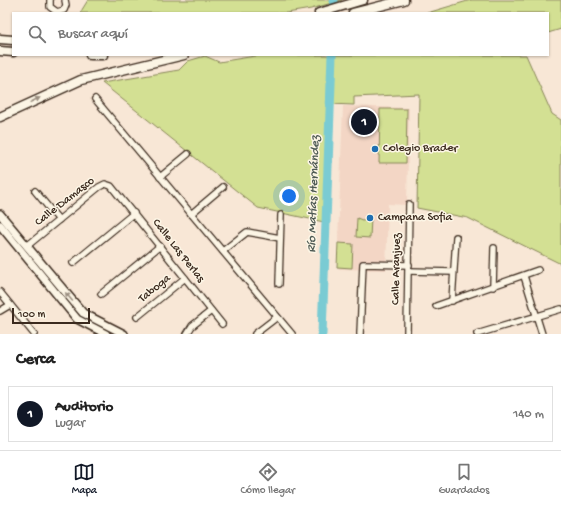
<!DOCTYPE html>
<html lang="es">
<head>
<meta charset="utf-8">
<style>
  body { margin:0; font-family:"Gochi Hand",sans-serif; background:#f2f2f2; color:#222 }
  .scale { position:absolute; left:12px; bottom:10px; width:78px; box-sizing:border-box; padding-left:4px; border:2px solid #3b2a1e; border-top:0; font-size:11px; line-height:14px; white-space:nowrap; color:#3b2a1e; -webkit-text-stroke:3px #fcf5e5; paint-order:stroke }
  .you { position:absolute; left:289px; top:196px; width:14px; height:14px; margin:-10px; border:3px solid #fff; border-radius:50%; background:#1a73e8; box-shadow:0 0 0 6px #1a73e833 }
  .badge { display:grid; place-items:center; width:26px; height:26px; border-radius:50%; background:#111827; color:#fff; font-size:13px; font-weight:700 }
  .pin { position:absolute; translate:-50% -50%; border:2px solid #fff; box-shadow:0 1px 4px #0006 }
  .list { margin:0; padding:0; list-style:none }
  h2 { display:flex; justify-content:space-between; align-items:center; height:52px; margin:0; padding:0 16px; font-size:17px }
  h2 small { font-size:13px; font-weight:400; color:#767676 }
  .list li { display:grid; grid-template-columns:26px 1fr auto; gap:12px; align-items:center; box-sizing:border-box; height:56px; margin:0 8px 8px; padding:0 8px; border:1px solid #e0e0e0; border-radius:0px }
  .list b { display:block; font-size:15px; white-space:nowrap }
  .list p { margin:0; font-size:13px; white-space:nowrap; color:#767676 }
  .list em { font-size:13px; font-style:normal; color:#767676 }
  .icon { flex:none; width:22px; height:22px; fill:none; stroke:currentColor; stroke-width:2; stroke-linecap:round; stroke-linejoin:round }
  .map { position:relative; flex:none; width:561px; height:334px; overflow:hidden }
  .search { position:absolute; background:#fff; box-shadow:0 1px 3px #0004; left:12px; right:12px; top:12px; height:44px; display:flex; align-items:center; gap:10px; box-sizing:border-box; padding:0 14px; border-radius:0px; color:#767676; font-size:15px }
  .sheet { height:116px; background:#fff }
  nav { display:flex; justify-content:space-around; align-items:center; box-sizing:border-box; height:56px; border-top:1px solid #e0e0e0; background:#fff; font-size:11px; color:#767676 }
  nav a { display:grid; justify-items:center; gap:2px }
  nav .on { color:#111827 }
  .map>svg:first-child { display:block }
  .built { fill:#f3d6c5 }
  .green { fill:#d3e093; stroke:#878558 }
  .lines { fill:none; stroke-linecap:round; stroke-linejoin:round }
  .river { stroke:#7acbd3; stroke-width:9 }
  .minor-casing { stroke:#3b2a1e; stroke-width:8 }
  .major-casing { stroke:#3b2a1e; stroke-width:10 }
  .highway-casing { stroke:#3b2a1e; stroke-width:11 }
  .minor { stroke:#fcf5e5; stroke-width:5.5 }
  .major { stroke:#fcf5e5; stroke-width:7 }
  .highway { stroke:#fcf5e5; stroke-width:8 }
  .oneway { fill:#9c9082 }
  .poi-dot { fill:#1f6fb2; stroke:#fcf5e5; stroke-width:1.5 }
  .labels { text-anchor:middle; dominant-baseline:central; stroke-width:3; stroke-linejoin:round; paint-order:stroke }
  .poi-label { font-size:12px; fill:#3b2a1e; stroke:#fcf5e5; text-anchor:start }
  .street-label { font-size:12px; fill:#3b2a1e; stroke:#fcf5e5 }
  .water-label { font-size:13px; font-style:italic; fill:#4e5a54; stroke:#fcf5e5 }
</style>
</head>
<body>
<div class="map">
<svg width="561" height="334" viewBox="0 0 561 334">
  <rect width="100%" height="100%" fill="#f8e7d6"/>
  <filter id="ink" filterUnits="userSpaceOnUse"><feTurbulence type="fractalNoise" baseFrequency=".025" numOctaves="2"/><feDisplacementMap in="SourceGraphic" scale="8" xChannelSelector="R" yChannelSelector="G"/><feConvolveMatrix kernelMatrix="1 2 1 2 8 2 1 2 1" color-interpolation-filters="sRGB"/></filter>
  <g filter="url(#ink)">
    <polygon class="built" points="343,106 409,108 407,205 388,204 386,270 337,269"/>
    <g class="green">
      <polygon points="88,0 342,0 311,9 287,13 80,13"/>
      <polygon points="471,0 561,0 561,29 548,33 548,13 427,13"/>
      <polygon points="261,55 526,55 552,114 561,120 561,264 468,218 417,208 419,94 354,97 354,105 329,104 324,222 258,208 102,83 179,70 188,61 205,56 219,62"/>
      <polygon points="380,109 407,109 406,163 379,163"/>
      <polygon points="357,218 362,220 371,218 370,238 356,237"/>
      <polygon points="338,243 353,244 352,268 337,267"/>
    </g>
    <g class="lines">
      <g class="river">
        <polyline points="333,13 334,0"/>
        <polyline points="322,334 332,55"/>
      </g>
      <g class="minor-casing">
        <g id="minor">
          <polyline points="50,0 50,7 57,12 64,10 66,5 65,0"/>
          <polyline points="95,99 292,334"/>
          <polyline points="160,177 188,154"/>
          <polyline points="35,191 59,220"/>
          <polyline points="191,214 223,187"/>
          <polyline points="27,246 99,187 105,184 111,186 222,324"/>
          <polyline points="223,251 247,232 280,238"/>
          <polyline points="73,263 134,213"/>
          <polyline points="409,271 453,272"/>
          <polyline points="524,276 542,334"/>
          <polyline points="279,284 281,215"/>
          <polyline points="493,287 494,248"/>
          <polyline points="0,292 34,334"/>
          <polyline points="101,294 160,246"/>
          <polyline points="452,301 456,237"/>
          <polyline points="436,306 538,270"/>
          <polyline points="0,311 10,305"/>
          <polyline points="137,317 185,278"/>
          <polyline points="187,334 192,326 211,311"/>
          <polyline points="255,334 277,317"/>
          <polyline points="360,334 363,264 409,265"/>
          <polyline points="407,334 409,204"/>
          <polyline points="477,334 561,309"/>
        </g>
      </g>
      <g class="major-casing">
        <g id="major">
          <polyline points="0,214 83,313 124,334"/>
          <polyline points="0,225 77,319 106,334"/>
        </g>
      </g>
      <g class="highway-casing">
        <g id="highway">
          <polyline points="319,13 363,0"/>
          <polyline points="353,13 404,0"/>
          <polyline points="0,39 13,40"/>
          <polyline points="0,51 13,52"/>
          <polyline points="90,55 103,55"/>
          <polyline points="0,117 81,80 184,55"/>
        </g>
      </g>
      <use href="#minor" class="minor"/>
      <use href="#major" class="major"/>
      <use href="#highway" class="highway"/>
    </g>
    <defs><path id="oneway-solid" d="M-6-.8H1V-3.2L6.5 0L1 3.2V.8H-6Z"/></defs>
    <g class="oneway">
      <use href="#oneway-solid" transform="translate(35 100) rotate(-26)"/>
      <use href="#oneway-solid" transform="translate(69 297) rotate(-130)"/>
    </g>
  </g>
  <g class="poi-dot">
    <circle cx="375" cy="149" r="4"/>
    <circle cx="370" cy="218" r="4"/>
  </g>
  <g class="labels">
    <g class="poi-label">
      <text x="383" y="149">Colegio Brader</text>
      <text x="378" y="218">Campana Sofia</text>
    </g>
    <g class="street-label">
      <text transform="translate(65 202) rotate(-38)">Calle Damasco</text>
      <text transform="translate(178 251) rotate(52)">Calle Las Perlas</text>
      <text transform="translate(397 269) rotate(-89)">Calle Aranjuez</text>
      <text transform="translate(155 289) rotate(-39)">Taboga</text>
    </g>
    <g class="water-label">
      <text transform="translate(314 194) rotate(-88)">Río Matías Hernández</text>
    </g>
  </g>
</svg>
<div class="scale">100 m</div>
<div class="you"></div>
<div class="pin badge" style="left:364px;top:122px">1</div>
<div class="search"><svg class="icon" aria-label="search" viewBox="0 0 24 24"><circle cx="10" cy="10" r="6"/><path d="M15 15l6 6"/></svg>Buscar aquí</div>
</div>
<section class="sheet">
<h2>Cerca<small></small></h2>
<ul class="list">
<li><span class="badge">1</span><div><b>Auditorio</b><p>Lugar</p></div><em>140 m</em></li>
</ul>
</section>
<nav>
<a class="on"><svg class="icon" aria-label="map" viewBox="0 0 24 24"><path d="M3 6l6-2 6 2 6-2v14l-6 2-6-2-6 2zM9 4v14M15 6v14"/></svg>Mapa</a>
<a><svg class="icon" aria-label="directions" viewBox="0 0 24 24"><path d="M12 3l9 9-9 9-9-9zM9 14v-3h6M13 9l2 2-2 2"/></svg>Cómo llegar</a>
<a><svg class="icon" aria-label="saved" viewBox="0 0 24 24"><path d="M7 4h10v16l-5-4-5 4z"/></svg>Guardados</a>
</nav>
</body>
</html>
